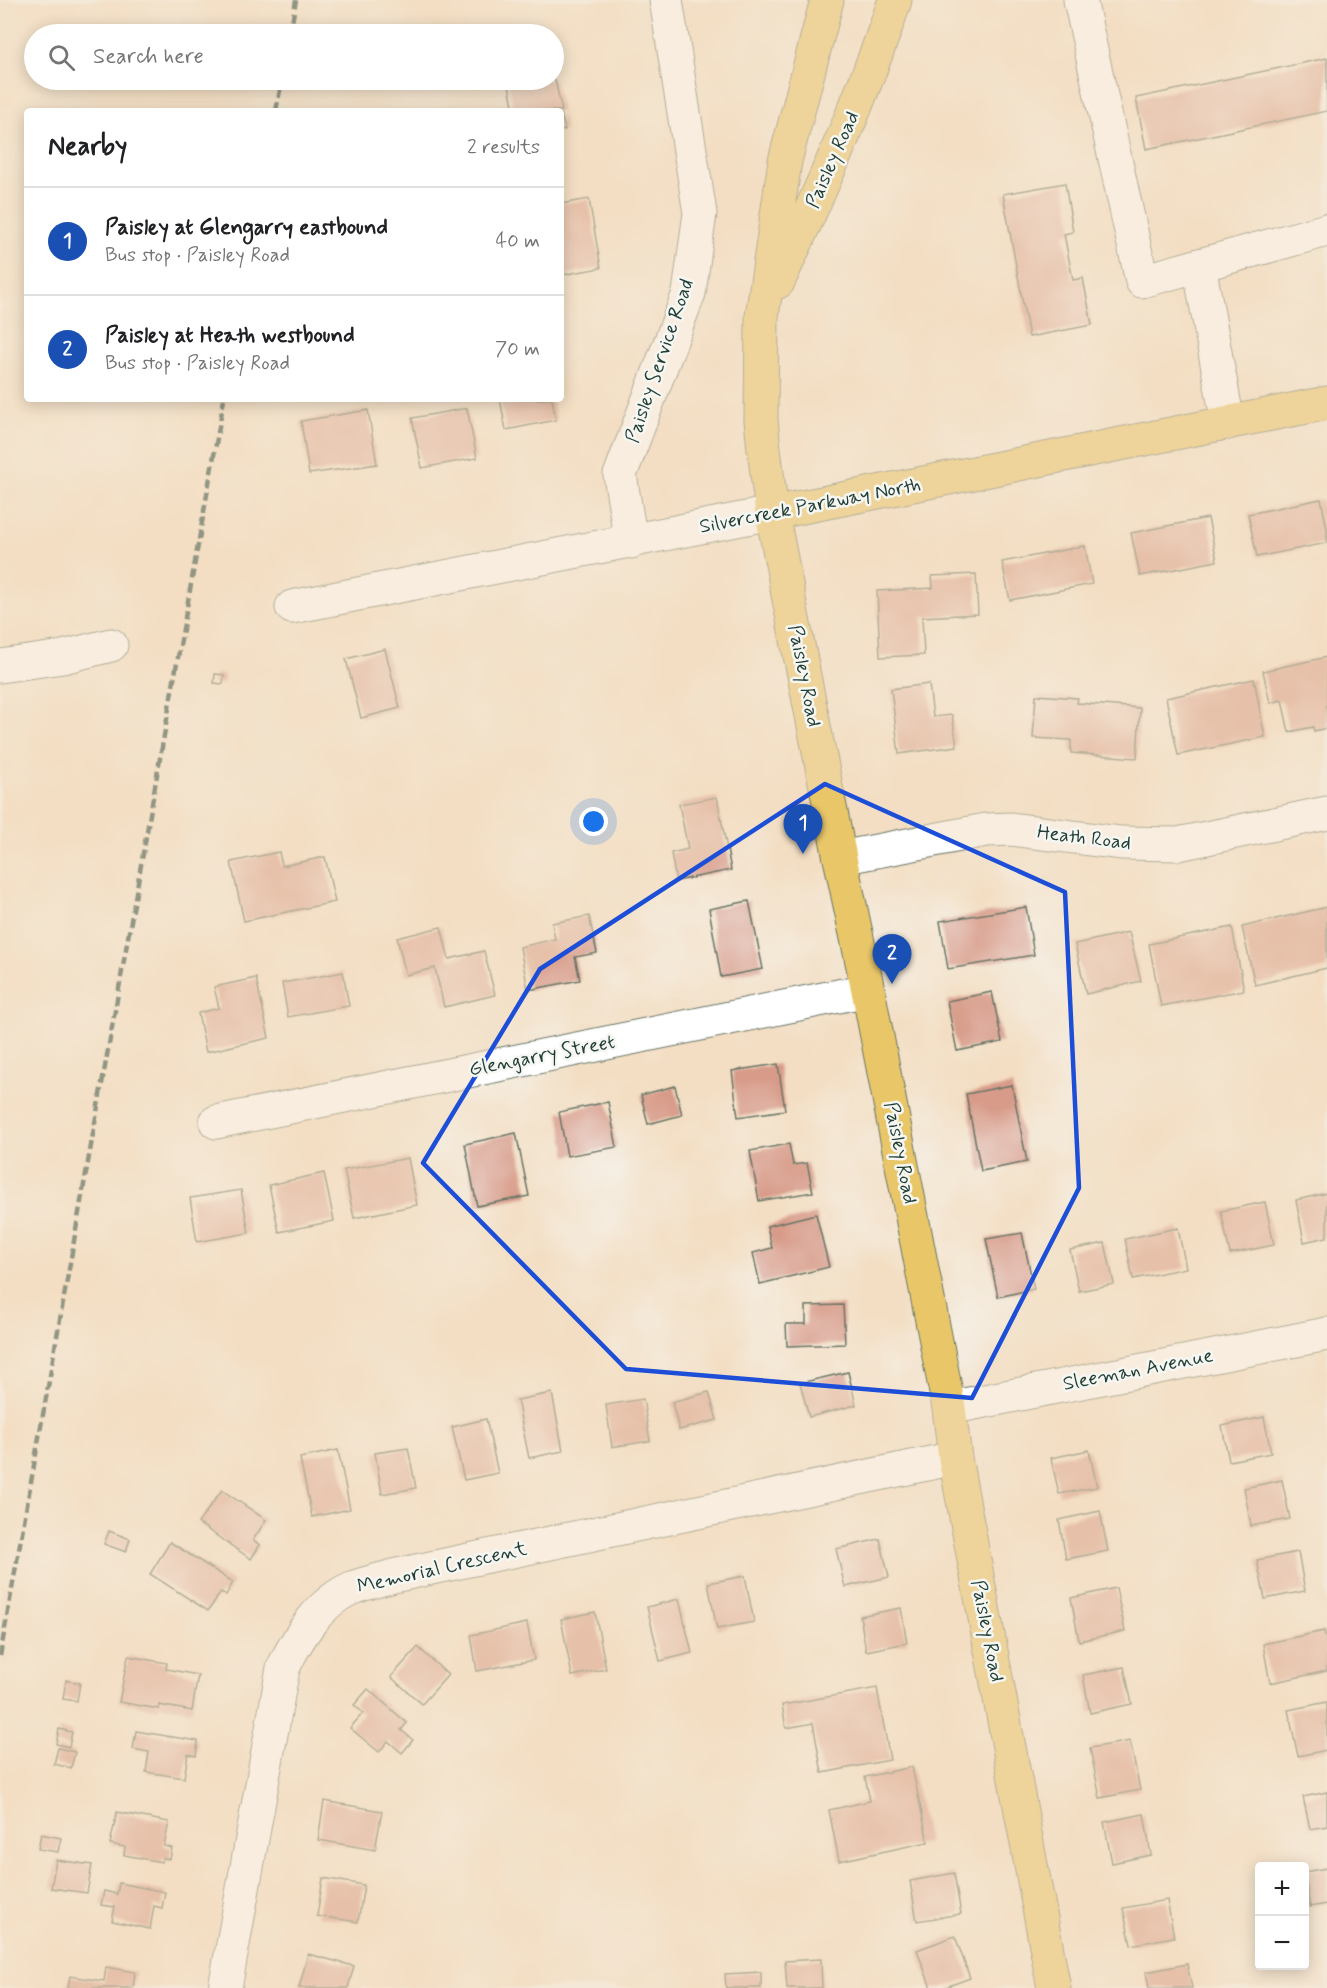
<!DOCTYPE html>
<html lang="en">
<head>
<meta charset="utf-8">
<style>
  body { margin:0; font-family:Mynerve,sans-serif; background:#f6f6f6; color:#202124 }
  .controls { position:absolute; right:18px; bottom:18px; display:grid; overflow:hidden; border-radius:6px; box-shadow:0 3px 15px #0003 }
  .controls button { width:54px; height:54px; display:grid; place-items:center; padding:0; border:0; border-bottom:2px solid #e0e0e0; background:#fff; color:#202124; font:30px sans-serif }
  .you { position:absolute; left:594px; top:822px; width:21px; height:21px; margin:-15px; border:4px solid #fff; border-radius:50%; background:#1a73e8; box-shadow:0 0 0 9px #1a73e833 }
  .badge { display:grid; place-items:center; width:39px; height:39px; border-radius:50%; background:#b45309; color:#fff; font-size:20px; font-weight:700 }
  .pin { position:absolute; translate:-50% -50px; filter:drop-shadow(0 2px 3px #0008) }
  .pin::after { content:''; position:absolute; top:32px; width:21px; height:18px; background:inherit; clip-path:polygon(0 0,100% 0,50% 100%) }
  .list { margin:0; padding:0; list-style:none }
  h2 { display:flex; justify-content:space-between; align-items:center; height:78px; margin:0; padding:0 24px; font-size:26px }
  h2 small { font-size:20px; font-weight:400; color:#757577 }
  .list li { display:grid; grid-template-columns:39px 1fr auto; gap:18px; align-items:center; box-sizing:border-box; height:108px; padding:0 24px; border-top:2px solid #e0e0e0 }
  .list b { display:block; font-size:22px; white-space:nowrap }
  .list p { margin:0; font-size:20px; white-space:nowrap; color:#757577 }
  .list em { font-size:20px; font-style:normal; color:#757577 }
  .icon { flex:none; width:33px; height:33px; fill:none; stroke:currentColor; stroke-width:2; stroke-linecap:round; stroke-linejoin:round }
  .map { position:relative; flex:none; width:1327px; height:1988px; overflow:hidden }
  .search { position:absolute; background:#fff; box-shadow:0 3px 15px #0003; left:24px; top:24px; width:540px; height:66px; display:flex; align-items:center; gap:15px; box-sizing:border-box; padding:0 21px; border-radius:33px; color:#757577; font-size:22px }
  .panel { position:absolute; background:#fff; box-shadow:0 3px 15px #0003; left:24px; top:108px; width:540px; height:294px; border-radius:6px }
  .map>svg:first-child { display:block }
  .building { fill:#d89b89 }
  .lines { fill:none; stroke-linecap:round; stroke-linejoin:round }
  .minor-casing { stroke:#697566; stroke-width:35 }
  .major-casing { stroke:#697566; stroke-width:35 }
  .minor { stroke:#fff; stroke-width:33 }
  .major { stroke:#e9c769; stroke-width:33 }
  .rail { stroke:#1f3d34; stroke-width:4.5; stroke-dasharray:9 4.5; stroke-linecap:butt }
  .marked { fill:none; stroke:#1d4ed8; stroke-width:4.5; stroke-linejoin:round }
  .labels { text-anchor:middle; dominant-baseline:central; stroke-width:5; stroke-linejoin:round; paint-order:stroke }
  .street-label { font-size:20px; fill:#1f3d34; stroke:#f6f6f2 }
</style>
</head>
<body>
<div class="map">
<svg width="1327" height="1988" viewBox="0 0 1327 1988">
  <rect width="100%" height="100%" fill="#f6f6f2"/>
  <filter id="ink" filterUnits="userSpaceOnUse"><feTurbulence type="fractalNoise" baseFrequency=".0167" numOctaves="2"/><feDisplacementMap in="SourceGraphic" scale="12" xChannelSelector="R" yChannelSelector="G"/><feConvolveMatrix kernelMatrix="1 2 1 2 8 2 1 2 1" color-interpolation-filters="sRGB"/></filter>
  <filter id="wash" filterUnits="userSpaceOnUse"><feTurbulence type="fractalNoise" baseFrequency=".008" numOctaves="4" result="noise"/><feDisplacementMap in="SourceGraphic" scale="24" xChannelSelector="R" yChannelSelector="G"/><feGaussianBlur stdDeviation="1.35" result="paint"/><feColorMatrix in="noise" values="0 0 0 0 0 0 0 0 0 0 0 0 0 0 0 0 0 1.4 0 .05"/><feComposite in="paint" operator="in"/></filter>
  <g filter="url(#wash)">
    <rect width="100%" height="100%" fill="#f3dec3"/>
    <g id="blocks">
      <g class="building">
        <polygon points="1327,58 1327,111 1146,149 1136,98"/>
        <polygon points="508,80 555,80 562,111 514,111"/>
        <polygon points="561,113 565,130 561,131"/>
        <polygon points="1065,183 1073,232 1064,234 1073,280 1083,278 1092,325 1029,337 1003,194"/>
        <polygon points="589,199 601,268 561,275 561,204"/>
        <polygon points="500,399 552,399 556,420 506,430"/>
        <polygon points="467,408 477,458 422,468 412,418"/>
        <polygon points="368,410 377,464 309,474 301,421"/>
        <polygon points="1321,499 1327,529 1327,543 1257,557 1248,514"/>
        <polygon points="1208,518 1217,561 1140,576 1131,533"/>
        <polygon points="1085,546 1092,584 1010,600 1002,562"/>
        <polygon points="976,574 978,614 922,617 924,655 880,657 877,591 933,588 932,576"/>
        <polygon points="385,649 400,708 361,718 346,659"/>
        <polygon points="1327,657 1327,728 1314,731 1313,727 1289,732 1282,700 1270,703 1263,671"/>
        <polygon points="215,674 224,675 223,684 214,683"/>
        <polygon points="1254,679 1265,737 1178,755 1166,698"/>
        <polygon points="929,684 933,717 952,715 957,746 899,754 891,689"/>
        <polygon points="1036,695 1078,698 1077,703 1140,708 1137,758 1071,753 1071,740 1033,738"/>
        <polygon points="717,797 731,870 676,881 671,853 688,849 679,804"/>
        <polygon points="279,852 282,866 325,857 335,902 244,921 231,862"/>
        <polygon points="749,901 763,969 721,977 709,909"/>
        <polygon points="1026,907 1034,955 948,969 940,921"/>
        <polygon points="1327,907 1327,968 1255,985 1242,927"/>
        <polygon points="589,916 597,953 575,957 580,980 528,990 520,947 555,939 552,923"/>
        <polygon points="441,927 449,959 484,951 495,995 444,1007 435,968 406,975 397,938"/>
        <polygon points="1232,927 1244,990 1161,1006 1149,944"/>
        <polygon points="1129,932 1141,981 1086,994 1075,944"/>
        <polygon points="343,972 349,1006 288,1017 282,983"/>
        <polygon points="256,978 269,1038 206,1052 198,1013 219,1008 214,987"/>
        <polygon points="992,992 1002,1042 957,1051 947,1001"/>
        <polygon points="778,1064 785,1110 738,1117 732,1071"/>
        <polygon points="1012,1085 1027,1162 981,1171 966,1094"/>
        <polygon points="675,1086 682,1115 648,1124 641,1095"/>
        <polygon points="608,1102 617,1147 567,1156 559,1112"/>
        <polygon points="516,1133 529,1196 477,1206 465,1144"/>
        <polygon points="789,1144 793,1165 807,1163 813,1192 759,1201 750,1151"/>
        <polygon points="408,1158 417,1205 354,1218 344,1170"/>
        <polygon points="324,1173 334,1221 279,1232 269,1185"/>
        <polygon points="241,1190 249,1233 197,1242 190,1198"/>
        <polygon points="1327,1193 1327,1237 1304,1242 1296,1200"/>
        <polygon points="1265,1202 1274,1245 1230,1254 1221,1211"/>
        <polygon points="816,1214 829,1267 760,1284 753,1253 772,1248 767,1226"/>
        <polygon points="1178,1228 1186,1268 1133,1279 1125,1239"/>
        <polygon points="1022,1233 1034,1289 998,1297 986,1239"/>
        <polygon points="1105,1243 1114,1284 1079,1291 1070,1250"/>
        <polygon points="843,1305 845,1344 787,1346 786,1324 806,1324 806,1306"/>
        <polygon points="848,1372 856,1405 809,1417 800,1383"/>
        <polygon points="709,1392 717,1420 679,1430 672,1402"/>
        <polygon points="552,1393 563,1451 529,1458 517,1400"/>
        <polygon points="643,1399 650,1441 612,1447 606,1405"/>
        <polygon points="1264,1417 1271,1453 1229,1461 1222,1426"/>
        <polygon points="486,1419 498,1473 464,1480 452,1427"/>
        <polygon points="408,1448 416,1488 382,1494 375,1453"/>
        <polygon points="338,1450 350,1509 312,1517 300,1458"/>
        <polygon points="1089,1450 1097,1487 1059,1494 1051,1458"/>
        <polygon points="1282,1480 1290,1519 1251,1526 1244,1488"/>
        <polygon points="222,1490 266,1520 253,1540 260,1545 251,1559 198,1523"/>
        <polygon points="1100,1511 1108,1551 1066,1559 1059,1520"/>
        <polygon points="109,1531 130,1539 126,1552 104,1544"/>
        <polygon points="880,1539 889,1577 845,1587 836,1549"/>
        <polygon points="170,1542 233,1582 226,1595 221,1592 208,1611 150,1574"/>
        <polygon points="1298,1552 1305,1591 1265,1599 1257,1560"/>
        <polygon points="745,1576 754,1622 717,1629 708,1583"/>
        <polygon points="1116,1588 1125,1631 1079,1641 1071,1598"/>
        <polygon points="679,1599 692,1653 660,1661 647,1607"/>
        <polygon points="901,1608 907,1643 866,1651 860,1616"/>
        <polygon points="595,1612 606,1669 572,1676 561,1619"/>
        <polygon points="527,1623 534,1660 477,1671 471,1635"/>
        <polygon points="1324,1631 1327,1644 1327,1671 1270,1683 1263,1644"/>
        <polygon points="418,1647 448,1675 422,1704 391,1677"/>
        <polygon points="128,1656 167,1663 166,1669 198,1675 192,1711 159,1705 159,1709 119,1702"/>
        <polygon points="1124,1667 1132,1704 1090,1713 1083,1675"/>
        <polygon points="66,1680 80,1683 77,1701 63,1699"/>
        <polygon points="877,1688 890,1760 822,1773 813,1723 786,1728 782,1705"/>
        <polygon points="368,1689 407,1723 401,1730 413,1740 402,1753 388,1741 379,1752 350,1728 363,1713 354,1705"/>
        <polygon points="1327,1702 1327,1750 1298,1756 1288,1710"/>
        <polygon points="59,1729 72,1732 69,1747 56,1744"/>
        <polygon points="136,1731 198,1741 196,1756 188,1754 184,1778 146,1772 149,1752 133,1749"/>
        <polygon points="1130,1741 1140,1790 1100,1798 1090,1748"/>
        <polygon points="58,1748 75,1752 71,1768 54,1764"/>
        <polygon points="912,1767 928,1842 839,1861 829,1810 870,1801 865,1777"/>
        <polygon points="1327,1792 1327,1826 1310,1829 1303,1797"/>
        <polygon points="324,1801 382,1811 375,1850 318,1840"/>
        <polygon points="117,1812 169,1822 164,1846 172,1848 170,1859 162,1858 162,1862 124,1855 125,1847 110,1844"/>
        <polygon points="1144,1814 1151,1855 1112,1863 1104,1822"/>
        <polygon points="41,1834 61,1838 58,1852 38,1849"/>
        <polygon points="56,1860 92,1865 87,1893 51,1888"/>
        <polygon points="1327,1868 1327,1904 1310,1907 1304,1872"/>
        <polygon points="954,1873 961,1914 917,1921 910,1881"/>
        <polygon points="323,1878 364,1885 358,1922 317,1916"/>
        <polygon points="119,1883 165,1892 162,1908 154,1906 150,1929 112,1921 115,1907 101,1905 104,1891 117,1894"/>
        <polygon points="1167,1900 1174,1937 1131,1945 1123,1908"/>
        <polygon points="955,1936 970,1978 943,1988 931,1988 917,1950"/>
        <polygon points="308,1954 354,1966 348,1988 299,1988"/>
        <polygon points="821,1959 822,1988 787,1988 785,1961"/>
        <polygon points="1187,1964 1192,1988 1149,1988 1146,1972"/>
        <polygon points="106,1967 135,1972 133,1988 68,1988 70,1976 104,1981"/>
        <polygon points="761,1972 761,1988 726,1988 725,1974"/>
      </g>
    </g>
  </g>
  <g filter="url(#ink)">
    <use href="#blocks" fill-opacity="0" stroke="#697566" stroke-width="1.5"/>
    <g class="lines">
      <g class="minor-casing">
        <g id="minor">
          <polyline points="1080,0 1142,281 1327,230"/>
          <polyline points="1199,265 1228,423"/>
          <polyline points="631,542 620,475 689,293 700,213 666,0"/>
          <polyline points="292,607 772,513"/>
          <polyline points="0,666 63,657 111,645"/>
          <polyline points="840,858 986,830 1011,829 1121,843 1178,844 1327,813"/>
          <polyline points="216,1122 868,990"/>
          <polyline points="949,1408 1327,1334"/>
          <path d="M225 1988 283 1668C298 1637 319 1602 352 1588 365 1583 380 1580 393 1576L955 1458"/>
        </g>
      </g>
      <g class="major-casing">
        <g id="major">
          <polyline points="827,0 785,161 762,316 761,420 764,449 772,513 840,858 868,990 949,1408 955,1458 1054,1988"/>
          <path d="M778 282C821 189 863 97 895 0"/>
          <polyline points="772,513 1327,403"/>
        </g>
      </g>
      <use href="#minor" class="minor"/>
      <use href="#major" class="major"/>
      <g class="rail">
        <polyline points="290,34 296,0"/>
        <polyline points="276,111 282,80"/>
        <polyline points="0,1656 224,399"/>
      </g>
    </g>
  </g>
  <path d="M0 0H1327V1988H0ZM825 784 1065 892 1079 1188 972 1398 626 1369 423 1163 540 969Z" fill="#f3dec3" fill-opacity=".55" fill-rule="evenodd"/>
  <path class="marked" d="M825 784 1065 892 1079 1188 972 1398 626 1369 423 1163 540 969Z"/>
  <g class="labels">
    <g class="street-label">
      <text transform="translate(833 160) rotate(-66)">Paisley Road</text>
      <text transform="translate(660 361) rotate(-71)">Paisley Service Road</text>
      <text transform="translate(810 506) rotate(-11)">Silvercreek Parkway North</text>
      <text transform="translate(804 676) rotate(79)">Paisley Road</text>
      <text transform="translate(1084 838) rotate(7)">Heath Road</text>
      <text transform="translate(542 1056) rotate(-11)">Glengarry Street</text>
      <text transform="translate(900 1153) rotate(79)">Paisley Road</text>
      <text transform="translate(1138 1370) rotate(-11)">Sleeman Avenue</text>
      <text transform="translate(442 1568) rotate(-13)">Memorial Crescent</text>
      <text transform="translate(987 1631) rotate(79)">Paisley Road</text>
    </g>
  </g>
</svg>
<div class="controls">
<button>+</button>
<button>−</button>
</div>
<div class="you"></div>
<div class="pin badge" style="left:803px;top:854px;background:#1a4fb4">1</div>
<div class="pin badge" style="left:892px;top:984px;background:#1a4fb4">2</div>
<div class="search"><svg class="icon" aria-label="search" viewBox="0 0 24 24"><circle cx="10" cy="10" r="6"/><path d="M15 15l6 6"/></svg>Search here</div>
<section class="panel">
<h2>Nearby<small>2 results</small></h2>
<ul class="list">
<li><span class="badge" style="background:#1a4fb4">1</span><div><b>Paisley at Glengarry eastbound</b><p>Bus stop · Paisley Road</p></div><em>40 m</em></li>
<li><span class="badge" style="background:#1a4fb4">2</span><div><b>Paisley at Heath westbound</b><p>Bus stop · Paisley Road</p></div><em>70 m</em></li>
</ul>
</section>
</div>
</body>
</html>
